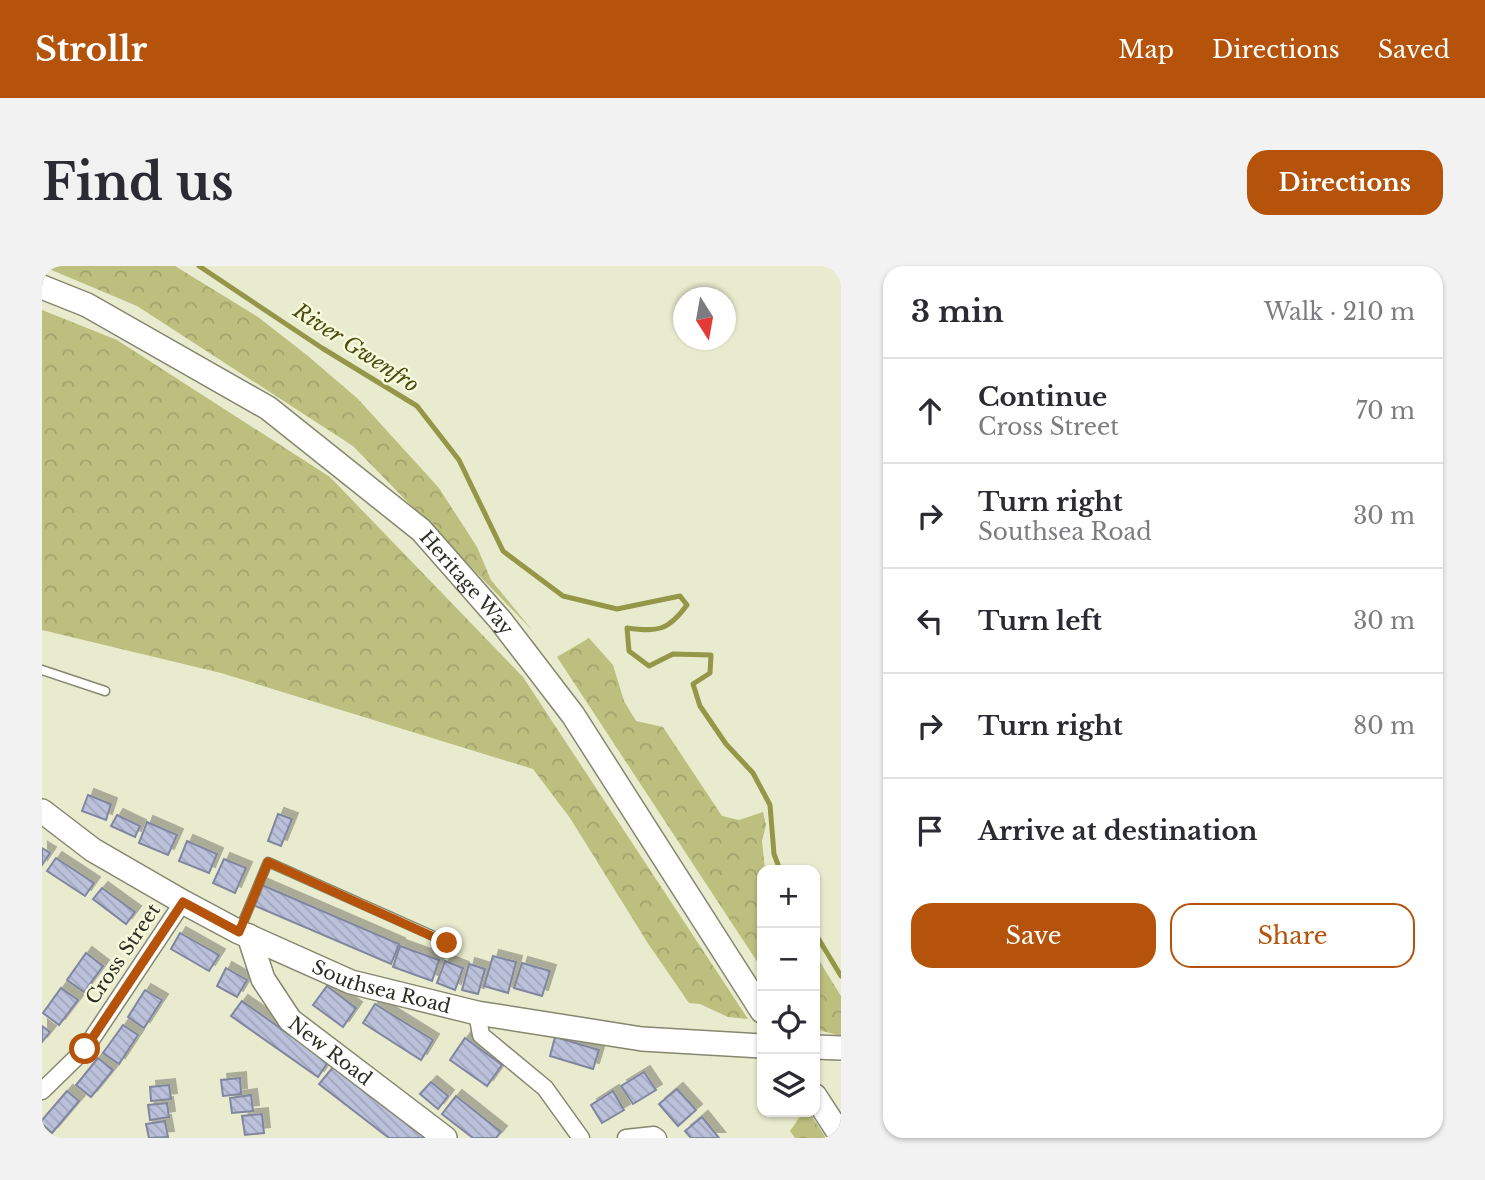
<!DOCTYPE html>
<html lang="en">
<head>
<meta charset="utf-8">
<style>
  body { margin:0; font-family:"Libre Baskerville",serif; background:#f2f2f3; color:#2b2b33 }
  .controls { position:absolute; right:21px; bottom:21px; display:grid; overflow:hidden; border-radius:14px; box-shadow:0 2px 5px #0004 }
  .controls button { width:63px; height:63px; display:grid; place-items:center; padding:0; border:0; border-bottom:2px solid #e1e1e2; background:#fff; color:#2b2b33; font:35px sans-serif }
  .compass { position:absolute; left:631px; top:21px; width:63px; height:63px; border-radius:50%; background:#fff; box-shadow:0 2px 5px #0004; rotate:169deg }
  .stop { position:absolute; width:21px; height:21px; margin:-16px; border:5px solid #b45309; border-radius:50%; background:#fff }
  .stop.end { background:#b45309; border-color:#fff; box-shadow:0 2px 7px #0008 }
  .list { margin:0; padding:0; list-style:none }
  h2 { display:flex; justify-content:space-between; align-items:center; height:91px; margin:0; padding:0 28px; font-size:30px }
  h2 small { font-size:23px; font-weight:400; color:#7c7c81 }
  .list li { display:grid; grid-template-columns:46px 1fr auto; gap:21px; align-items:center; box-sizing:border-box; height:105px; padding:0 28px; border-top:2px solid #e1e1e2 }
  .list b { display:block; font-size:26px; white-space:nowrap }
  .list p { margin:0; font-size:23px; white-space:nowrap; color:#7c7c81 }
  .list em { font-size:23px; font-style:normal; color:#7c7c81 }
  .actions { display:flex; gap:14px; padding:21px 28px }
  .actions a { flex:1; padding:16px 0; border:2px solid #b45309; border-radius:21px; text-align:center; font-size:24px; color:#b45309 }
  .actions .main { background:#b45309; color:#fff }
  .icon { flex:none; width:38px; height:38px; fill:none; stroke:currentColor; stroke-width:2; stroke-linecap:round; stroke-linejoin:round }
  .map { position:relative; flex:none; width:799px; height:872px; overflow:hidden; border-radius:21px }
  header { display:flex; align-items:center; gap:42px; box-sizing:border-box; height:98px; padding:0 35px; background:#b45309; color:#fff }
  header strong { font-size:33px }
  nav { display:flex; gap:38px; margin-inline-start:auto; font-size:24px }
  .intro { display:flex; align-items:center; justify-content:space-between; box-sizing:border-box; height:168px; padding:0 42px }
  h1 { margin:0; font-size:49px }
  .button { padding:18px 32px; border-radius:21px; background:#b45309; color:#fff; font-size:24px; font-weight:700 }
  main { display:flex; gap:42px; padding:0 42px }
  aside { flex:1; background:#fff; border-radius:21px; box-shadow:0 2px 5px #0004 }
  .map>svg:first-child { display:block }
  .forest { fill:url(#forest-crowns) }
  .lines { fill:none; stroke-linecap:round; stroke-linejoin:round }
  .stream { stroke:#949747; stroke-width:5 }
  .building { fill:url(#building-back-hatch); stroke:#80869e; stroke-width:2; filter:url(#shadow) }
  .lane-casing { stroke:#85876e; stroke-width:11 }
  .street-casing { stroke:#85876e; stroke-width:19 }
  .secondary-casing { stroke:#85876e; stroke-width:26 }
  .lane { stroke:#fff; stroke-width:8 }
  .street { stroke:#fff; stroke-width:16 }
  .secondary { stroke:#fff; stroke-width:23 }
  .route { stroke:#b45309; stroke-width:9 }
  .labels { text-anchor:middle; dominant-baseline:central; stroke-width:5; stroke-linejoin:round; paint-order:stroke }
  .street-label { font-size:19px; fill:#2b2c22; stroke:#f6f9dc }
  .water-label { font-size:21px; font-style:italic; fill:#4a4b0d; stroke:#f6f9dc }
</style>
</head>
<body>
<header>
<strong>Strollr</strong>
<nav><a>Map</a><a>Directions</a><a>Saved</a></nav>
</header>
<div class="intro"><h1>Find us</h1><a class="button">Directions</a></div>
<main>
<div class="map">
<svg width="799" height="872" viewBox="0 0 799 872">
  <defs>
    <pattern id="forest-crowns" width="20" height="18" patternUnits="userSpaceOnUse" patternTransform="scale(1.75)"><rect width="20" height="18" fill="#bcbf7e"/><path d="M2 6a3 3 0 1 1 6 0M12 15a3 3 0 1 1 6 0" fill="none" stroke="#a2a46d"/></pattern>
    <pattern id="building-back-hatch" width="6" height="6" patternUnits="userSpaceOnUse" patternTransform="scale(1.75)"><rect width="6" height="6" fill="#bbc1db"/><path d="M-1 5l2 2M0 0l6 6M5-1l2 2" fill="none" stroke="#a1a6bc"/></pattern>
    <filter id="shadow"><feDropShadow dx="6" dy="-6" stdDeviation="0" flood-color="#0004"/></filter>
  </defs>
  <rect width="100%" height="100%" fill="#e9ebcf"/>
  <g class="forest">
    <polygon points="0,0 133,0 216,51 266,90 316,133 397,222 435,281 449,314 491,365 311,180 95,40"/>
    <polygon points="0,44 75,74 288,211 481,411 706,753 686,751 658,738 647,737 607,679 528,552 491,503 179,407 0,364"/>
    <polygon points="547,372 571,399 582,435 594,455 621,461 680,550 697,554 721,546 724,559 720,575 723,604 720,604 720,703 515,391"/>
    <polygon points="773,688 799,730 799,770 773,763"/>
    <polygon points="761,846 767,846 784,872 753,872 748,865"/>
  </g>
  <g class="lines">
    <g class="stream">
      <path d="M157 0 280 82 375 140 417 194 461 285 521 330 575 343 638 330 645 339C626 365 616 366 585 362L587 385 607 400 631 388 669 389 668 407 651 418 658 440 684 478 711 507 728 539 732 588 738 604"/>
      <polyline points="773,667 799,710"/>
    </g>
  </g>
  <g class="building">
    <polygon points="46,529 69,538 64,554 40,545"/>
    <polygon points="236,548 250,553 239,580 226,575"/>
    <polygon points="75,549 98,560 93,571 69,560"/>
    <polygon points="105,556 135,569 126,589 97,577"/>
    <polygon points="145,575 175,588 167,607 137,595"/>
    <polygon points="0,582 8,587 0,599"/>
    <polygon points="14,592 52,617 43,630 5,605"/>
    <polygon points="182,593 204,602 193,627 171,617"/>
    <polygon points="220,619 357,678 349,698 211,639"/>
    <polygon points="60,622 93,646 84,658 51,633"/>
    <polygon points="138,667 177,689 167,705 129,683"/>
    <polygon points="358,680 397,694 390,715 351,701"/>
    <polygon points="44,687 61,700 42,726 25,714"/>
    <polygon points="451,690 474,696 466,727 442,720"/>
    <polygon points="403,695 421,702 413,724 395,717"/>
    <polygon points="480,697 508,705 500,730 472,722"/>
    <polygon points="427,698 443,703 436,728 420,724"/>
    <polygon points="184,702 205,714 195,731 175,720"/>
    <polygon points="285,720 314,742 301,761 271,739"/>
    <polygon points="19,722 36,734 17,759 1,747"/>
    <polygon points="103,724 120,734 102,762 86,751"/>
    <polygon points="200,735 286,796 276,811 189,750"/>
    <polygon points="333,738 391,774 379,794 321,757"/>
    <polygon points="81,759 96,769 77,798 61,787"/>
    <polygon points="0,760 8,766 0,776"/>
    <polygon points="513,771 557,784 551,803 508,790"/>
    <polygon points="423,772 460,799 445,820 408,794"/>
    <polygon points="56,792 71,804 49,831 34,819"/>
    <polygon points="292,800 384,872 347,872 277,818"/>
    <polygon points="602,806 614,824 591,838 579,820"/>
    <polygon points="198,812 199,828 181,830 179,814"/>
    <polygon points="389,816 406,830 396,843 378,828"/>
    <polygon points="127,819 129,833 109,835 108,821"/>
    <polygon points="635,823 654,844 636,860 617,838"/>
    <polygon points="25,825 37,835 10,867 0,858 0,854"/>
    <polygon points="571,825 582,844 560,857 549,839"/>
    <polygon points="209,829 211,845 190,847 188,832"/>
    <polygon points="414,830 459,866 454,872 431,872 400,848"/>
    <polygon points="125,837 127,851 108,854 106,839"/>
    <polygon points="220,848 222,867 203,869 200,850"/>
    <polygon points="660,851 677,872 649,872 643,865"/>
    <polygon points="123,855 126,871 107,872 104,858"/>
  </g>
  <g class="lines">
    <g class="lane-casing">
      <g id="lane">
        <polyline points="0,404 63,425"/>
        <polyline points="198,663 226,596 405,676"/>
      </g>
    </g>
    <g class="street-casing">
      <g id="street">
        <polyline points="435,747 439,769 503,822 539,872"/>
        <polyline points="0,825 43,783 141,636"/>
        <polyline points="584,872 612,869 616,872"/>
      </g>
    </g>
    <g class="secondary-casing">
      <g id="secondary">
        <path id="s1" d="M0 21 45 39 226 142 379 264 459 355 531 449 720 745"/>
        <path id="s2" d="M0 545 51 584 141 636 197 666 309 716 435 747 600 773 720 780"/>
        <path id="s3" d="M207 670 221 713 248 754 403 872"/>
        <polyline points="773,781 799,782"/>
        <polyline points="773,830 799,870"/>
      </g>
    </g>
    <use href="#lane" class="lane"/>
    <use href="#street" class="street"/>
    <use href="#secondary" class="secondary"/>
  </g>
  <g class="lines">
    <polyline class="route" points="43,783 141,636 197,666 226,596 405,677"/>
  </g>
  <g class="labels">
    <g class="street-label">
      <text stroke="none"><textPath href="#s1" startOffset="522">Heritage Way</textPath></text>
      <text transform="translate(81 688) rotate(-56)">Cross Street</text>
      <text stroke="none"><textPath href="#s2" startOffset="385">Southsea Road</textPath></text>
      <text stroke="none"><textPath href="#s3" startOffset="145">New Road</textPath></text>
    </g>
    <g class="water-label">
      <text transform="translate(314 82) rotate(33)">River Gwenfro</text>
    </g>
  </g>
</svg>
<div class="controls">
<button>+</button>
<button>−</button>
<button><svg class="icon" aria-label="locate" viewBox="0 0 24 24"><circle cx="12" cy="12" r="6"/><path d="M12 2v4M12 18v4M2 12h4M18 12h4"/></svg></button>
<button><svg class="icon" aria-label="layers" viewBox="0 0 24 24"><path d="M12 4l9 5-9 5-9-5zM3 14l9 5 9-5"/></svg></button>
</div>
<svg class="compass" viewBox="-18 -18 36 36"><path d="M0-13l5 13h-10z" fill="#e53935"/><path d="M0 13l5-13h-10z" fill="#7c7c81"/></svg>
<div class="stop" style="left:43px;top:783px"></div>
<div class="stop end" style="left:405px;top:677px"></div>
</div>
<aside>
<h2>3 min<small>Walk · 210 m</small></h2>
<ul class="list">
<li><svg class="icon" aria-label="ahead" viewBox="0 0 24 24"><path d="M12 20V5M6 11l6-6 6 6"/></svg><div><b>Continue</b><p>Cross Street</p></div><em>70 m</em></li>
<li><svg class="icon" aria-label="right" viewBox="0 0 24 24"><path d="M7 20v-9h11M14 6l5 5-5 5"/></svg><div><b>Turn right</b><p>Southsea Road</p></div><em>30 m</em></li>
<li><svg class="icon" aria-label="left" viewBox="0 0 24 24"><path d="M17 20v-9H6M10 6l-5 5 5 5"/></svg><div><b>Turn left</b></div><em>30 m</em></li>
<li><svg class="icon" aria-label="right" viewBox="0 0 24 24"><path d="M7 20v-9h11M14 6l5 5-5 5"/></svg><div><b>Turn right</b></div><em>80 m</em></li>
<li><svg class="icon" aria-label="arrive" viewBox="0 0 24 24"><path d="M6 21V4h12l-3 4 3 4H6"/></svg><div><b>Arrive at destination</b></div></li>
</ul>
<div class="actions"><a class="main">Save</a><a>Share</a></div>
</aside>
</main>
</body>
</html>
